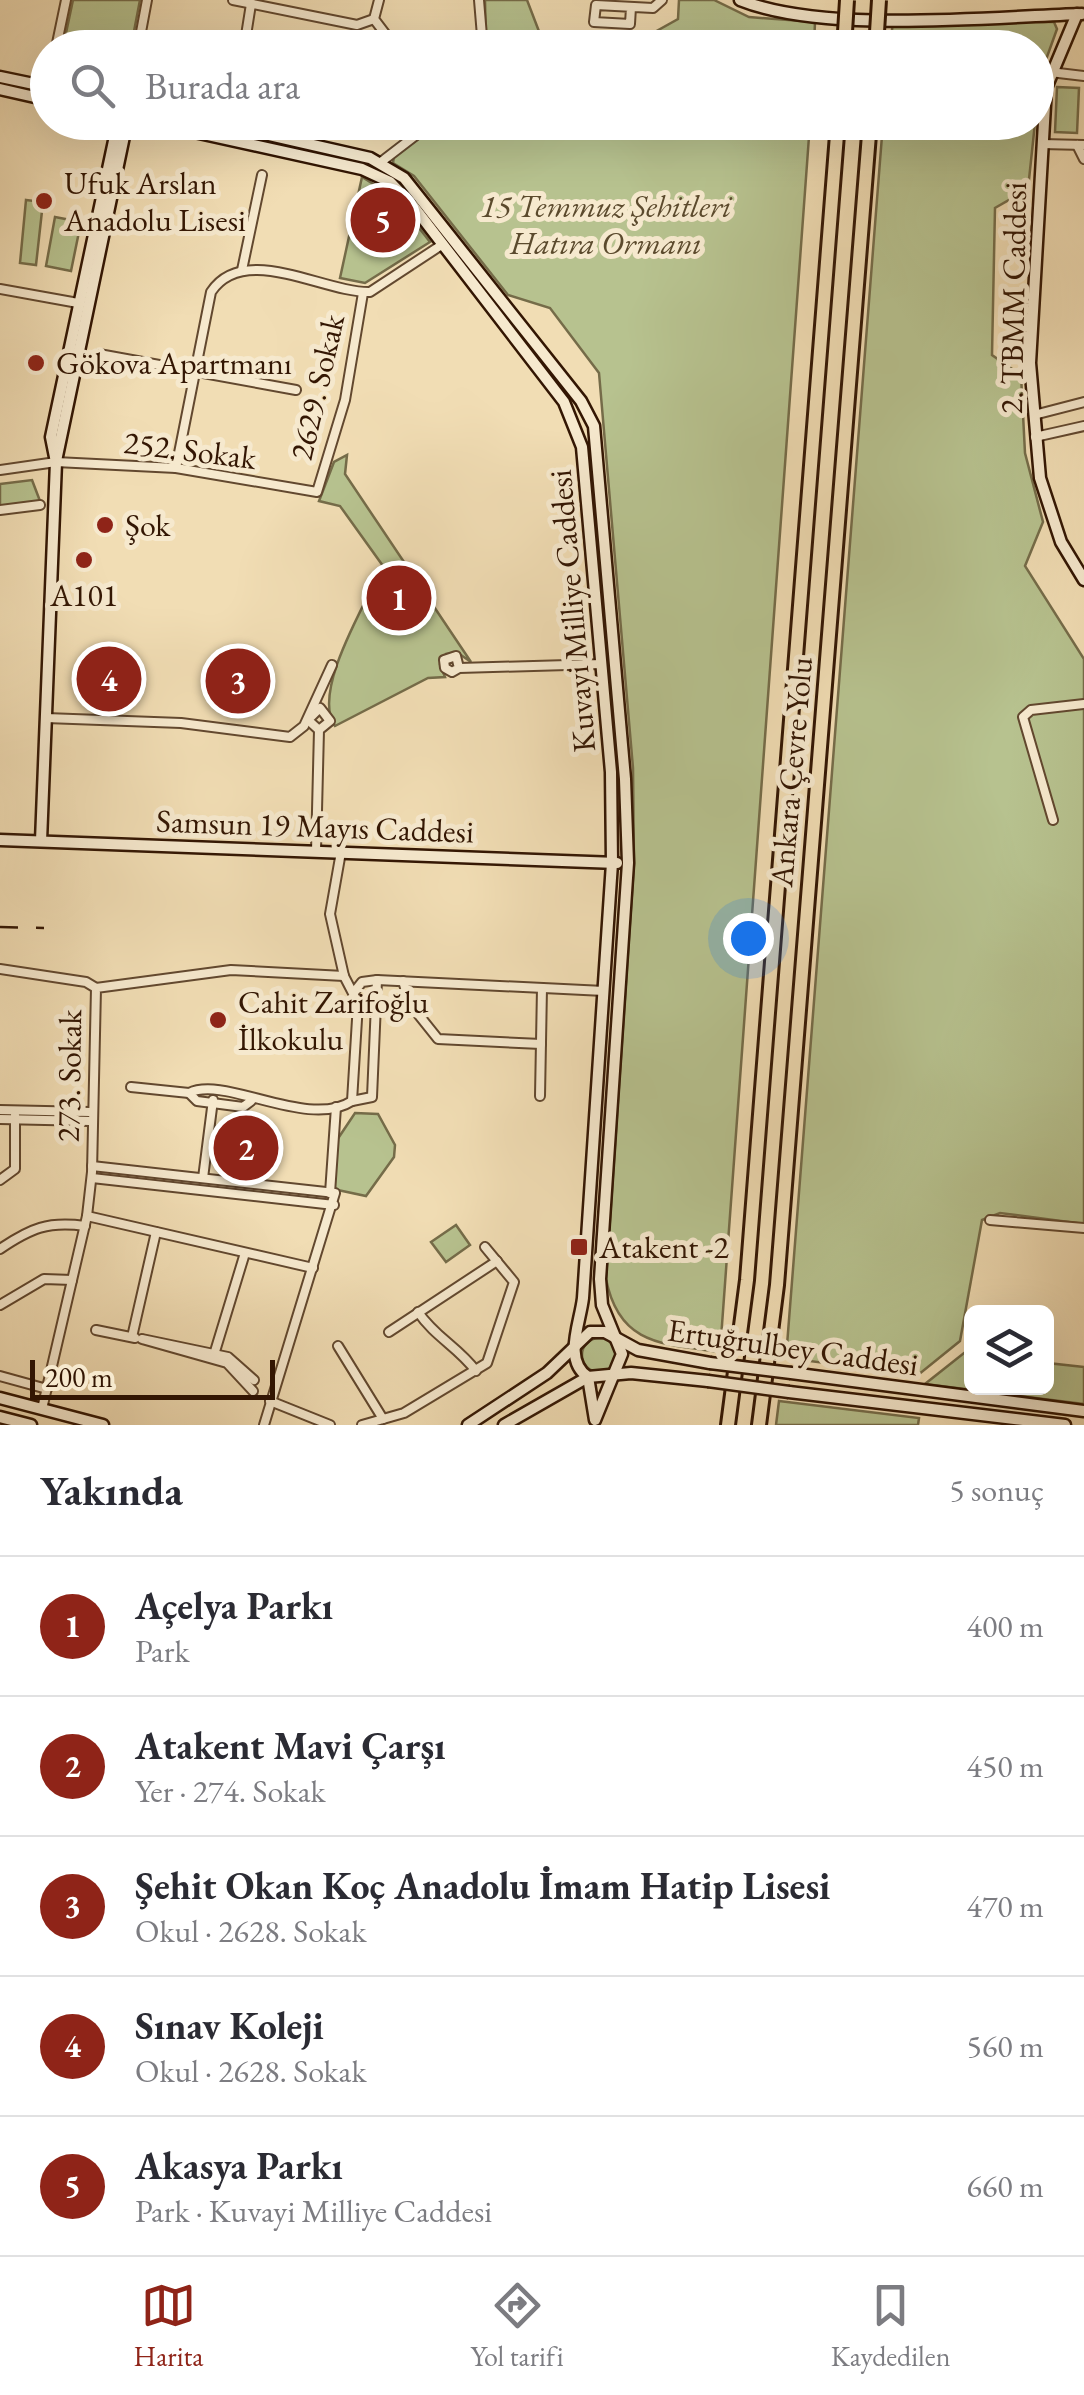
<!DOCTYPE html>
<html lang="tr">
<head>
<meta charset="utf-8">
<style>
  body { margin:0; font-family:"EB Garamond",serif; background:#f2f2f3; color:#2b2b33 }
  .controls { position:absolute; right:30px; bottom:30px; display:grid; overflow:hidden; border-radius:15px; box-shadow:0 10px 40px #0002 }
  .controls button { width:90px; height:90px; display:grid; place-items:center; padding:0; border:0; border-bottom:2px solid #e1e1e2; background:#fff; color:#2b2b33; font:50px sans-serif }
  .scale { position:absolute; left:30px; bottom:25px; width:245px; box-sizing:border-box; padding-left:10px; border:5px solid #331603; border-top:0; font-size:28px; line-height:35px; white-space:nowrap; color:#331603; -webkit-text-stroke:8px #f6e9ce; paint-order:stroke }
  .you { position:absolute; left:748px; top:938px; width:35px; height:35px; margin:-25px; border:8px solid #fff; border-radius:50%; background:#1a73e8; box-shadow:0 0 0 15px #1a73e833 }
  .badge { display:grid; place-items:center; width:65px; height:65px; border-radius:50%; background:#8f2418; color:#fff; font-size:32px; font-weight:700 }
  .pin { position:absolute; translate:-50% -50%; border:5px solid #fff; box-shadow:0 2px 10px #0006 }
  .list { margin:0; padding:0; list-style:none }
  h2 { display:flex; justify-content:space-between; align-items:center; height:130px; margin:0; padding:0 40px; font-size:42px }
  h2 small { font-size:32px; font-weight:400; color:#7c7c81 }
  .list li { display:grid; grid-template-columns:65px 1fr auto; gap:30px; align-items:center; box-sizing:border-box; height:140px; padding:0 40px; border-top:2px solid #e1e1e2 }
  .list b { display:block; font-size:38px; white-space:nowrap }
  .list p { margin:0; font-size:32px; white-space:nowrap; color:#7c7c81 }
  .list em { font-size:32px; font-style:normal; color:#7c7c81 }
  .icon { flex:none; width:55px; height:55px; fill:none; stroke:currentColor; stroke-width:2; stroke-linecap:round; stroke-linejoin:round }
  .map { position:relative; flex:none; width:1084px; height:1425px; overflow:hidden }
  .search { position:absolute; background:#fff; box-shadow:0 10px 40px #0002; left:30px; right:30px; top:30px; height:110px; display:flex; align-items:center; gap:25px; box-sizing:border-box; padding:0 35px; border-radius:55px; color:#7c7c81; font-size:38px }
  .sheet { height:830px; background:#fff }
  nav { display:flex; justify-content:space-around; align-items:center; box-sizing:border-box; height:140px; border-top:2px solid #e1e1e2; background:#fff; font-size:28px; color:#7c7c81 }
  nav a { display:grid; justify-items:center; gap:5px }
  nav .on { color:#8f2418 }
  .map>svg:first-child { display:block }
  .green { fill:#b7c28f; stroke:#756c49; stroke-width:2.5 }
  .lines { fill:none; stroke-linecap:round; stroke-linejoin:round }
  .street-casing { stroke:#62482f; stroke-width:12 }
  .secondary-casing { stroke:#331603; stroke-width:15 }
  .highway-casing { stroke:#331603; stroke-width:18 }
  .street { stroke:#f6e9ce; stroke-width:8 }
  .secondary { stroke:#f6e9ce; stroke-width:10 }
  .highway { stroke:#f1ddb4; stroke-width:12 }
  .rail { stroke:#331603; stroke-width:2.5; stroke-dasharray:18 18; stroke-linecap:butt }
  .secondary-bridge-casing { stroke:#331603; stroke-width:15; stroke-linecap:butt }
  .highway-bridge-casing { stroke:#331603; stroke-width:18; stroke-linecap:butt }
  .secondary-bridge { stroke:#f6e9ce; stroke-width:10 }
  .highway-bridge { stroke:#f1ddb4; stroke-width:12 }
  .poi-dot { fill:#8f2418; stroke:#f6e9ce; stroke-width:4 }
  .labels { text-anchor:middle; dominant-baseline:central; stroke-width:10; stroke-linejoin:round; paint-order:stroke }
  .poi-label { font-size:32px; fill:#331603; stroke:#f6e9ce; text-anchor:start }
  .park-label { font-size:32px; font-style:italic; fill:#5b4a2d; stroke:#f6e9ce }
  .street-label { font-size:32px; fill:#331603; stroke:#f6e9ce }
</style>
</head>
<body>
<div class="map">
<svg width="1084" height="1425" viewBox="0 0 1084 1425">
  <rect width="100%" height="100%" fill="#f1ddb4"/>
  <filter id="stains"><feTurbulence type="fractalNoise" baseFrequency=".002" numOctaves="4"/><feColorMatrix values="0 0 0 0 .2 0 0 0 0 .09 0 0 0 0 .02 0 0 0 .5 -.17"/></filter>
  <radialGradient id="worn" r=".72"><stop offset=".6" stop-color="#630" stop-opacity="0"/><stop offset="1" stop-color="#630" stop-opacity=".3"/></radialGradient>
  <g class="green">
    <polygon points="73,0 140,0 131,47 63,47"/>
    <polygon points="485,0 527,0 545,47 486,47"/>
    <polygon points="679,0 714,0 749,17 815,22 814,47 628,47 678,19"/>
    <polygon points="893,21 1054,22 1057,29 1039,79 1037,103 1036,48 890,48"/>
    <polygon points="1057,87 1079,88 1077,133 1055,132"/>
    <path d="M441 123H810L720 1352C662 1344 619 1345 606 1279L634 864 633 768 599 373 550 308 508 295 414 176 393 163 394 156Z"/>
    <polygon points="883,123 1035,123 1028,189 995,208 992,355 1021,375 1025,453 1043,522 1025,566 1084,659 1084,1224 1000,1213 982,1220 960,1341 918,1375 786,1358"/>
    <polygon points="362,177 396,198 430,242 365,283 340,278"/>
    <polygon points="26,200 43,202 36,265 20,263"/>
    <polygon points="55,217 81,222 71,271 46,266"/>
    <path d="M347 455 345 474 471 662 458 653 446 654 440 664 445 677 428 678 335 726C311 692 366 603 383 566L340 506 319 501 334 462Z"/>
    <polygon points="32,480 40,501 0,506 0,484"/>
    <polygon points="355,1113 378,1114 395,1145 394,1157 366,1196 333,1189 337,1140"/>
    <polygon points="456,1225 470,1245 446,1262 431,1242"/>
    <circle cx="599" cy="1355" r="17"/>
    <polygon points="964,1353 971,1354 972,1388 1046,1388 1047,1363 1084,1367 1084,1404 925,1384"/>
    <polygon points="779,1401 919,1418 918,1425 776,1425"/>
  </g>
  <g class="lines">
    <g class="street-casing">
      <g id="street">
        <polyline points="233,0 357,25 374,19"/>
        <polyline points="379,0 374,19 396,48"/>
        <polyline points="479,0 483,48"/>
        <polyline points="631,7 630,24 594,22 596,5 653,8 662,0"/>
        <polyline points="56,48 66,0"/>
        <polyline points="138,48 147,0"/>
        <polyline points="244,48 251,4"/>
        <polyline points="1050,72 1084,76"/>
        <polyline points="1042,144 1084,145"/>
        <polyline points="1077,145 1084,159"/>
        <polyline points="381,162 433,122"/>
        <polyline points="242,270 262,175"/>
        <polyline points="0,289 78,303"/>
        <polyline points="99,354 296,390"/>
        <polyline points="1034,415 1084,402"/>
        <polyline points="1035,437 1084,426"/>
        <path d="M176 468 211 292C244 242 324 293 370 292L443 244"/>
        <polyline points="0,470 56,462 176,468 317,492 345,400 363,293"/>
        <polyline points="0,510 40,505"/>
        <polyline points="459,668 456,656 444,660 445,668 452,672 459,668 602,664"/>
        <polyline points="46,718 181,723 290,737 304,726 332,665"/>
        <polyline points="1053,820 1023,717 1031,710 1084,704"/>
        <polyline points="316,851 319,730 330,721 320,708 308,720 319,730"/>
        <polyline points="0,969 86,982 96,988"/>
        <polyline points="403,981 410,1004 438,1039 541,1044"/>
        <polyline points="354,992 362,982 377,980 604,991"/>
        <polyline points="131,1087 189,1093"/>
        <polyline points="540,1096 542,988"/>
        <path d="M251 1101 243 1107 197 1101 189 1093C225 1075 308 1130 352 1101L358 1003 344 976 330 914 341 852"/>
        <polyline points="352,1101 372,1097 377,980"/>
        <polyline points="0,1110 90,1112"/>
        <polyline points="0,1119 90,1121"/>
        <polyline points="92,1166 335,1193 264,1425"/>
        <polyline points="92,1178 334,1205"/>
        <polyline points="203,1178 213,1100"/>
        <polyline points="0,1180 15,1169 15,1115"/>
        <polyline points="330,1193 336,1107"/>
        <polyline points="87,1216 313,1268"/>
        <polyline points="990,1220 1084,1228"/>
        <path d="M0 1249C31 1228 48 1221 85 1226"/>
        <polyline points="0,1305 44,1279 72,1280"/>
        <path d="M418 1312C435 1337 458 1347 476 1371"/>
        <polyline points="96,1330 135,1338"/>
        <polyline points="389,1332 497,1261"/>
        <polyline points="132,1337 156,1232"/>
        <polyline points="338,1346 383,1419"/>
        <polyline points="213,1358 245,1253"/>
        <polyline points="0,1376 47,1389"/>
        <polyline points="253,1391 227,1363 142,1339 228,1357 254,1380"/>
        <polyline points="270,1401 330,1425"/>
        <polyline points="42,1409 87,1216 92,1172 96,988 231,970 344,976"/>
        <polyline points="362,1425 404,1413 487,1363 514,1282 485,1247"/>
      </g>
    </g>
    <g class="secondary-casing">
      <g id="secondary">
        <path d="M740 0C825 34 989 17 1082 14"/>
        <polyline points="1077,14 1046,88 1030,363 1040,478 1061,542 1084,580"/>
        <polyline points="0,77 48,87"/>
        <polyline points="0,89 48,100"/>
        <path d="M149 122 362 169 390 182 414 207 564 402 582 447 611 772 612 863 583 1298C580 1324 563 1360 588 1377"/>
        <polyline points="211,122 370,158 404,178 581,401 594,426 625,779 628,863 600,1279 602,1305 622,1354 595,1420 588,1377"/>
        <polyline points="56,461 127,122"/>
        <polyline points="0,840 617,863"/>
        <polyline points="41,841 56,462 51,437 118,122"/>
        <polyline points="791,1373 1084,1411"/>
        <polyline points="789,1392 1065,1425"/>
        <polyline points="0,1398 103,1425"/>
        <polyline points="0,1417 31,1425"/>
        <polyline points="468,1425 547,1373 590,1332 605,1332 638,1350 710,1363"/>
        <polyline points="504,1425 588,1377 631,1373 708,1381"/>
      </g>
    </g>
    <g class="highway-casing">
      <g id="highway">
        <polyline points="728,1425 747,1280 838,122"/>
        <polyline points="759,1425 777,1285 870,122"/>
      </g>
    </g>
    <use href="#street" class="street"/>
    <use href="#secondary" class="secondary"/>
    <use href="#highway" class="highway"/>
    <polyline class="rail" points="0,927 44,928"/>
    <g class="secondary-bridge-casing">
      <g id="secondary-bridge">
        <polyline points="710,1363 791,1373"/>
        <polyline points="708,1381 789,1392"/>
      </g>
    </g>
    <g class="highway-bridge-casing">
      <g id="highway-bridge">
        <polyline points="844,48 847,0"/>
        <polyline points="876,48 879,0"/>
      </g>
    </g>
    <use href="#secondary-bridge" class="secondary-bridge"/>
    <use href="#highway-bridge" class="highway-bridge"/>
  </g>
  <g class="poi-dot">
    <circle cx="44" cy="201" r="10"/>
    <circle cx="36" cy="363" r="10"/>
    <circle cx="105" cy="525" r="10"/>
    <circle cx="84" cy="560" r="10"/>
    <circle cx="218" cy="1020" r="10"/>
    <rect x="569" y="1237" width="20" height="20" rx="5"/>
  </g>
  <g class="labels">
    <g class="poi-label">
      <text x="64" y="183">Ufuk Arslan<tspan x="64" dy="37">Anadolu Lisesi</tspan></text>
      <text x="56" y="363">Gökova Apartmanı</text>
      <text x="125" y="525">Şok</text>
      <text x="84" y="595" text-anchor="middle">A101</text>
      <text x="238" y="1002">Cahit Zarifoğlu<tspan x="238" dy="37">İlkokulu</tspan></text>
      <text x="599" y="1247">Atakent -2</text>
    </g>
    <g class="park-label">
      <text x="606" y="206">15 Temmuz Şehitleri<tspan x="606" dy="37">Hatıra Ormanı</tspan></text>
    </g>
    <g class="street-label">
      <text transform="translate(1013 298) rotate(-89)">2. TBMM Caddesi</text>
      <text transform="translate(317 387) rotate(-77)">2629. Sokak</text>
      <text transform="translate(190 450) rotate(7)">252. Sokak</text>
      <text transform="translate(572 611) rotate(-95)">Kuvayi Milliye Caddesi</text>
      <text transform="translate(791 772) rotate(-85)">Ankara Çevre Yolu</text>
      <text transform="translate(315 826) rotate(2)">Samsun 19 Mayıs Caddesi</text>
      <text transform="translate(69 1076) rotate(-89)">273. Sokak</text>
      <text transform="translate(793 1347) rotate(8)">Ertuğrulbey Caddesi</text>
    </g>
  </g>
  <rect width="100%" height="100%" filter="url(#stains)"/>
  <rect width="100%" height="100%" fill="url(#worn)"/>
</svg>
<div class="controls">
<button><svg class="icon" aria-label="layers" viewBox="0 0 24 24"><path d="M12 4l9 5-9 5-9-5zM3 14l9 5 9-5"/></svg></button>
</div>
<div class="scale">200 m</div>
<div class="you"></div>
<div class="pin badge" style="left:399px;top:598px">1</div>
<div class="pin badge" style="left:246px;top:1148px">2</div>
<div class="pin badge" style="left:238px;top:681px">3</div>
<div class="pin badge" style="left:109px;top:679px">4</div>
<div class="pin badge" style="left:383px;top:220px">5</div>
<div class="search"><svg class="icon" aria-label="search" viewBox="0 0 24 24"><circle cx="10" cy="10" r="6"/><path d="M15 15l6 6"/></svg>Burada ara</div>
</div>
<section class="sheet">
<h2>Yakında<small>5 sonuç</small></h2>
<ul class="list">
<li><span class="badge">1</span><div><b>Açelya Parkı</b><p>Park</p></div><em>400 m</em></li>
<li><span class="badge">2</span><div><b>Atakent Mavi Çarşı</b><p>Yer · 274. Sokak</p></div><em>450 m</em></li>
<li><span class="badge">3</span><div><b>Şehit Okan Koç Anadolu İmam Hatip Lisesi</b><p>Okul · 2628. Sokak</p></div><em>470 m</em></li>
<li><span class="badge">4</span><div><b>Sınav Koleji</b><p>Okul · 2628. Sokak</p></div><em>560 m</em></li>
<li><span class="badge">5</span><div><b>Akasya Parkı</b><p>Park · Kuvayi Milliye Caddesi</p></div><em>660 m</em></li>
</ul>
</section>
<nav>
<a class="on"><svg class="icon" aria-label="map" viewBox="0 0 24 24"><path d="M3 6l6-2 6 2 6-2v14l-6 2-6-2-6 2zM9 4v14M15 6v14"/></svg>Harita</a>
<a><svg class="icon" aria-label="directions" viewBox="0 0 24 24"><path d="M12 3l9 9-9 9-9-9zM9 14v-3h6M13 9l2 2-2 2"/></svg>Yol tarifi</a>
<a><svg class="icon" aria-label="saved" viewBox="0 0 24 24"><path d="M7 4h10v16l-5-4-5 4z"/></svg>Kaydedilen</a>
</nav>
</body>
</html>
